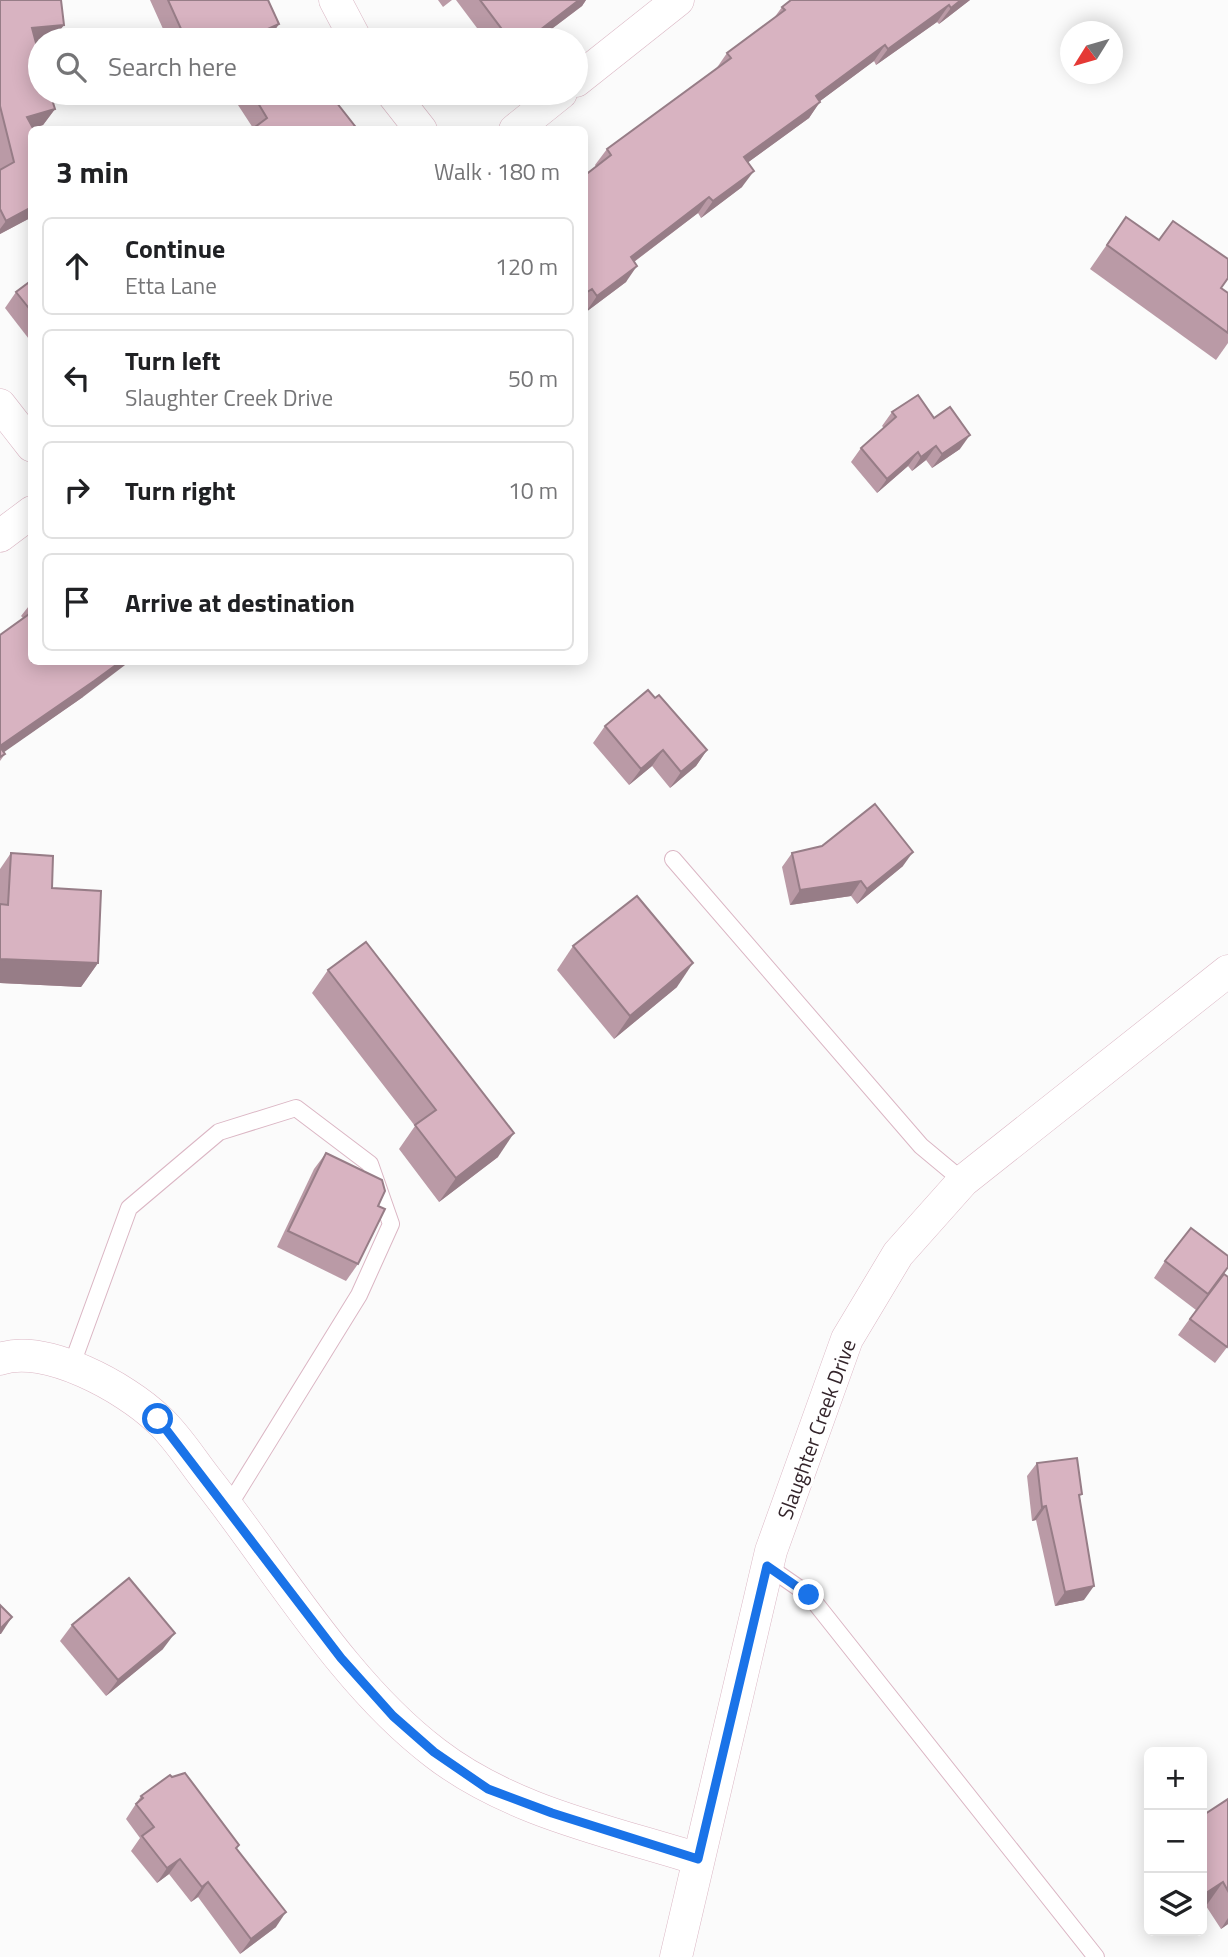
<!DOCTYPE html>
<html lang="en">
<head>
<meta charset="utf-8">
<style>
  body { margin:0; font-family:"Titillium Web",sans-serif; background:#f2f2f2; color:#202124 }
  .controls { position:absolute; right:21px; bottom:21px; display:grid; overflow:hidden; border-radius:10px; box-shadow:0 4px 18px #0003 }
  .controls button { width:63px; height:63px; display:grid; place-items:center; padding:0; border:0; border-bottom:2px solid #e0e0e0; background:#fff; color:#202124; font:35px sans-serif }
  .compass { position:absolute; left:1060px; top:21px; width:63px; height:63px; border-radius:50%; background:#fff; box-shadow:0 4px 18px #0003; rotate:233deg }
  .stop { position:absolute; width:21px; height:21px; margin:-16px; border:5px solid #1a73e8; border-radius:50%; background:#fff }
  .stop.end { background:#1a73e8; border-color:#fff; box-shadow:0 2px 7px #0008 }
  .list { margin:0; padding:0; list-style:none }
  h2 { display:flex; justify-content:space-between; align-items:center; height:91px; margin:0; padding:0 28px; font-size:30px }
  h2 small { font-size:23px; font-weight:400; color:#757577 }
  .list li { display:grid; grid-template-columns:46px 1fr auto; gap:21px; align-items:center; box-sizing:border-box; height:98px; margin:0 14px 14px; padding:0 14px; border:2px solid #e0e0e0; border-radius:10px }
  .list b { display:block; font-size:26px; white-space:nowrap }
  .list p { margin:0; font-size:23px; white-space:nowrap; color:#757577 }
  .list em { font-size:23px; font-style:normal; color:#757577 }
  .icon { flex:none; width:38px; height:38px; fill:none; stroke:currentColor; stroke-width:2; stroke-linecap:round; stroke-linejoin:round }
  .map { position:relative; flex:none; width:1228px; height:1957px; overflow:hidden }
  .search { position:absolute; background:#fff; box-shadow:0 4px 18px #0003; left:28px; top:28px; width:560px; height:77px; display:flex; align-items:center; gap:18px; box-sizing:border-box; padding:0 24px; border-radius:38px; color:#757577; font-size:26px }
  .panel { position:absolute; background:#fff; box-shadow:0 4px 18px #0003; left:28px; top:126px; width:560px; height:539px; border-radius:10px }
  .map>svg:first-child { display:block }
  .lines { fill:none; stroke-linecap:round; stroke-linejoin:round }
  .service-casing { stroke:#dbb6c4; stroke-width:18 }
  .minor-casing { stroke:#dbb6c4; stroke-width:33 }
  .service { stroke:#fff; stroke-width:16 }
  .minor { stroke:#fff; stroke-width:32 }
  .wall { fill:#ba9aa6 }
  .shaded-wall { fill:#977d87 }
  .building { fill:#d8b3c1; stroke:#977d87; stroke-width:2 }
  .route { stroke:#1a73e8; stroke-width:9 }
  .labels { text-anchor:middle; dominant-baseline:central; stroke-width:6; stroke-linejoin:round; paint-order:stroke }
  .street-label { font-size:21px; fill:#34252b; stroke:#fff }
</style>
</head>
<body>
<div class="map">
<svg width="1228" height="1957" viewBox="0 0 1228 1957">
  <rect width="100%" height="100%" fill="#fbfbfb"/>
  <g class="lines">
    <g class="service-casing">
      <g id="service">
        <polyline points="673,859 921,1146 963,1181"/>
        <polyline points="71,1367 129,1208 219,1132 296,1108 370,1164 391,1224 359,1295 228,1507"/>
        <polyline points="767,1566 809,1595 1096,1957"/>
      </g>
    </g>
    <g class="minor-casing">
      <g id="minor">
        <polyline points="335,0 356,40"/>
        <polyline points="576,81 678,0"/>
        <polyline points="392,93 421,130"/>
        <polyline points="515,130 561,93"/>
        <polyline points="0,405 32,446"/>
        <polyline points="0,536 32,512"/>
        <path d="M0 1359C45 1343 126 1388 158 1419 177 1436 192 1461 208 1481 278 1570 344 1684 435 1753 510 1811 609 1831 698 1859"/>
        <polyline points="676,1957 771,1551 847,1339 898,1254 963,1181 1228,971"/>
      </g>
    </g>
    <use href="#service" class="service"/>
    <use href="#minor" class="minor"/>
  </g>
  <g class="wall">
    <polygon points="0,0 36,43 55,109 43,125 33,128 32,217 0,234"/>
    <polygon points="150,0 268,0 279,24 269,38 271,40 168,40"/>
    <polygon points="438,0 452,0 443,7"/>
    <polygon points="456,0 586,0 582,6 537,40 486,40"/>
    <polygon points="970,0 939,24 937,22 876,65 874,61 820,101 809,118 747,163 742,187 701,218 698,213 634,262 626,282 586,312 584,310 584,176 596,167 595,165 607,149 716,69 727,53 774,18 782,7"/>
    <polygon points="228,93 329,93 253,128 238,105"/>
    <polygon points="1126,217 1228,293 1228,343 1216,360 1090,269"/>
    <polygon points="32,280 32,343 5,308 16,292"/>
    <polygon points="892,412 960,449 932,468 926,460 912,471 908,466 877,493 851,462 861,448 884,428 882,426"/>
    <polygon points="32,602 32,662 83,697 3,752 5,754 0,761 0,635 23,618 21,616"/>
    <polygon points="605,726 707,750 696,766 670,788 652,766 629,785 593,743"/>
    <polygon points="11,853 52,888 98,963 81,987 0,983 0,869"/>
    <polygon points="792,853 903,866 857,904 851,896 790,905 782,867"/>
    <polygon points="573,946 677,987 614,1039 557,970"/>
    <polygon points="328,970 498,1157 439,1202 399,1149 415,1126 312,993"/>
    <polygon points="326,1153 378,1206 358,1264 346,1281 277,1247 314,1169"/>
    <polygon points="1165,1261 1224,1274 1228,1346 1215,1363 1178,1335 1196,1310 1154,1278"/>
    <polygon points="1037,1463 1084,1600 1055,1606 1036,1520 1032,1521 1027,1476"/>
    <polygon points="72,1625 163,1649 106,1696 60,1641"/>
    <polygon points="141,1796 237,1849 276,1927 240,1954 198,1897 191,1902 169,1874 157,1883 131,1851 140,1838 126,1819"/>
    <polygon points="1228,1799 1228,1924 1221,1929 1206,1906 1202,1909 1202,1816"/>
  </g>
  <g class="shaded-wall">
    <polygon points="579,0 586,0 582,6 537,40 527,40"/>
    <polygon points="961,0 970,0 939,24 951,8"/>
    <polygon points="949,5 937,22 876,65 888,49"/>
    <polygon points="279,24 268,40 263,31"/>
    <polygon points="64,25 53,40 40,40 40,43 21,44 32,28"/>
    <polygon points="885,45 874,61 804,113 816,96"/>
    <polygon points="820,102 809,118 732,174 744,157"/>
    <polygon points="55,109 43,125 16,133 27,117"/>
    <polygon points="754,171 742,187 701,218 713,201"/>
    <polygon points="709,197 698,213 619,273 631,257"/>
    <polygon points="32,207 32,217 0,234 0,229 6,221"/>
    <polygon points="637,266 626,282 586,312 597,296"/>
    <polygon points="970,435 960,449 932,468 942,454"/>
    <polygon points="936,446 926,460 912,471 921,457"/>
    <polygon points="918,452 908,466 877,493 887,479"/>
    <polygon points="120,662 129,662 83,697 0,755 0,746"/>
    <polygon points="663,750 652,766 629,785 641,769"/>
    <polygon points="707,750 696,766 670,788 681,772"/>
    <polygon points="913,852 903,866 857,904 867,889"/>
    <polygon points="861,881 851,896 790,905 800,890"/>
    <polygon points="0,959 98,963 81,987 0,983"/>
    <polygon points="693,963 677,987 614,1039 630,1016"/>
    <polygon points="514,1133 498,1157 439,1202 456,1178"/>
    <polygon points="1046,1506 1036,1520 1032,1521 1042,1507"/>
    <polygon points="1094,1586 1084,1600 1055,1606 1065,1592"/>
    <polygon points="12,1617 1,1634 0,1634 0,1629"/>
    <polygon points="175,1633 163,1649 106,1696 118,1680"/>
    <polygon points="180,1859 169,1874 157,1883 167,1868"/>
    <polygon points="208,1882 198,1897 191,1902 202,1887"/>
    <polygon points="1223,1882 1206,1906 1202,1909 1202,1900 1206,1893"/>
    <polygon points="286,1912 276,1927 240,1954 251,1939"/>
    <polygon points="1228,1918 1228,1924 1221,1929"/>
  </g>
  <g class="building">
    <polygon points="0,0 61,0 64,25 32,28 40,58 40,93 50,93 55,109 27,117 34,130 32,130 32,207 6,221 0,209 0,170 14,162 0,106"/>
    <polygon points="168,0 268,0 279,24 263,31 271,40 186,40"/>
    <polygon points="480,0 579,0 527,40 510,40"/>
    <polygon points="791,0 961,0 951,8 949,5 888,49 885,45 816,96 820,102 744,157 754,171 713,201 709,197 631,257 637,266 597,296 592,289 584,294 584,176 611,155 607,149 731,58 727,53 785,10 782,7"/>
    <polygon points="252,93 329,93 358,130 251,130 267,118"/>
    <polygon points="1126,217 1159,240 1173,221 1228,259 1228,278 1221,288 1228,293 1228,333 1107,245"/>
    <polygon points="32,280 32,312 16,292"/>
    <polygon points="918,395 934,418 950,407 970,435 942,454 936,446 921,457 918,452 887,479 861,448 896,417 892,412"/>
    <polygon points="32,612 32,662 120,662 94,681 0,746 0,635"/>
    <polygon points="648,690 655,698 659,695 707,750 681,772 663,750 641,769 605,726"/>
    <polygon points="0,747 5,754 0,757"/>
    <polygon points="875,804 913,852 867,889 861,881 800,890 792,853 822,846"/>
    <polygon points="11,853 53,856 52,888 101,891 98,963 0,959 0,904 8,905"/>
    <polygon points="637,896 693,963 630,1016 573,946"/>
    <polygon points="366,942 514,1133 456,1178 415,1125 436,1110 328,970"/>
    <polygon points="326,1153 382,1180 385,1191 378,1206 385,1209 358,1264 288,1231"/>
    <polygon points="1191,1228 1228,1256 1228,1267 1208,1294 1165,1261"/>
    <polygon points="1224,1274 1228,1277 1228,1345 1227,1347 1190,1319"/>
    <polygon points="1077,1458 1082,1494 1079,1495 1094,1586 1065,1592 1046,1506 1042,1507 1037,1463"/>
    <polygon points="129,1578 175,1633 118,1680 72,1625"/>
    <polygon points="0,1605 12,1617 0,1629"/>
    <polygon points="185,1773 239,1845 236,1848 286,1912 251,1939 208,1882 202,1887 180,1859 167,1868 142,1836 154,1827 136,1804 143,1798 141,1796 170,1775 172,1777"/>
    <polygon points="1228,1799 1228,1891 1223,1882 1206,1893 1202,1886 1202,1816"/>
  </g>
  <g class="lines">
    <polyline class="route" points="158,1419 341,1658 393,1716 434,1752 488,1789 552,1813 698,1859 767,1566 809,1595"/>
  </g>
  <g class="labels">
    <g class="street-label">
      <text transform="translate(816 1429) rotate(-70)">Slaughter Creek Drive</text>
    </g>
  </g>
</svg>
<div class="controls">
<button>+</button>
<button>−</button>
<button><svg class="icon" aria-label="layers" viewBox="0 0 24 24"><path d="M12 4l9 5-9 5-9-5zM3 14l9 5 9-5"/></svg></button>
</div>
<svg class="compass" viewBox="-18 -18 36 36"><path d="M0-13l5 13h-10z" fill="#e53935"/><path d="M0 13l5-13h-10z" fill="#757577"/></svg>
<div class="stop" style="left:158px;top:1419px"></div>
<div class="stop end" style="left:809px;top:1595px"></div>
<div class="search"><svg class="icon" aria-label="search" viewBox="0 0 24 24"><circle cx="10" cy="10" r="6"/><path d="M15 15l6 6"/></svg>Search here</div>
<section class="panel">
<h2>3 min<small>Walk · 180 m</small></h2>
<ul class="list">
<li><svg class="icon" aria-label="ahead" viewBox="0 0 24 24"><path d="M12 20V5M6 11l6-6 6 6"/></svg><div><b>Continue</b><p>Etta Lane</p></div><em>120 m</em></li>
<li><svg class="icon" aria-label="left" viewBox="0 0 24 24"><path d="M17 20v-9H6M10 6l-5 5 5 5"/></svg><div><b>Turn left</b><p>Slaughter Creek Drive</p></div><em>50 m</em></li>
<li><svg class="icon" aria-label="right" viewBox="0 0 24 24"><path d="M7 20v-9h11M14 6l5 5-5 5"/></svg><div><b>Turn right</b></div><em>10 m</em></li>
<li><svg class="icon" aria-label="arrive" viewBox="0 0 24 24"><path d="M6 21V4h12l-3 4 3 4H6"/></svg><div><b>Arrive at destination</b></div></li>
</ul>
</section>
</div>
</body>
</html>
